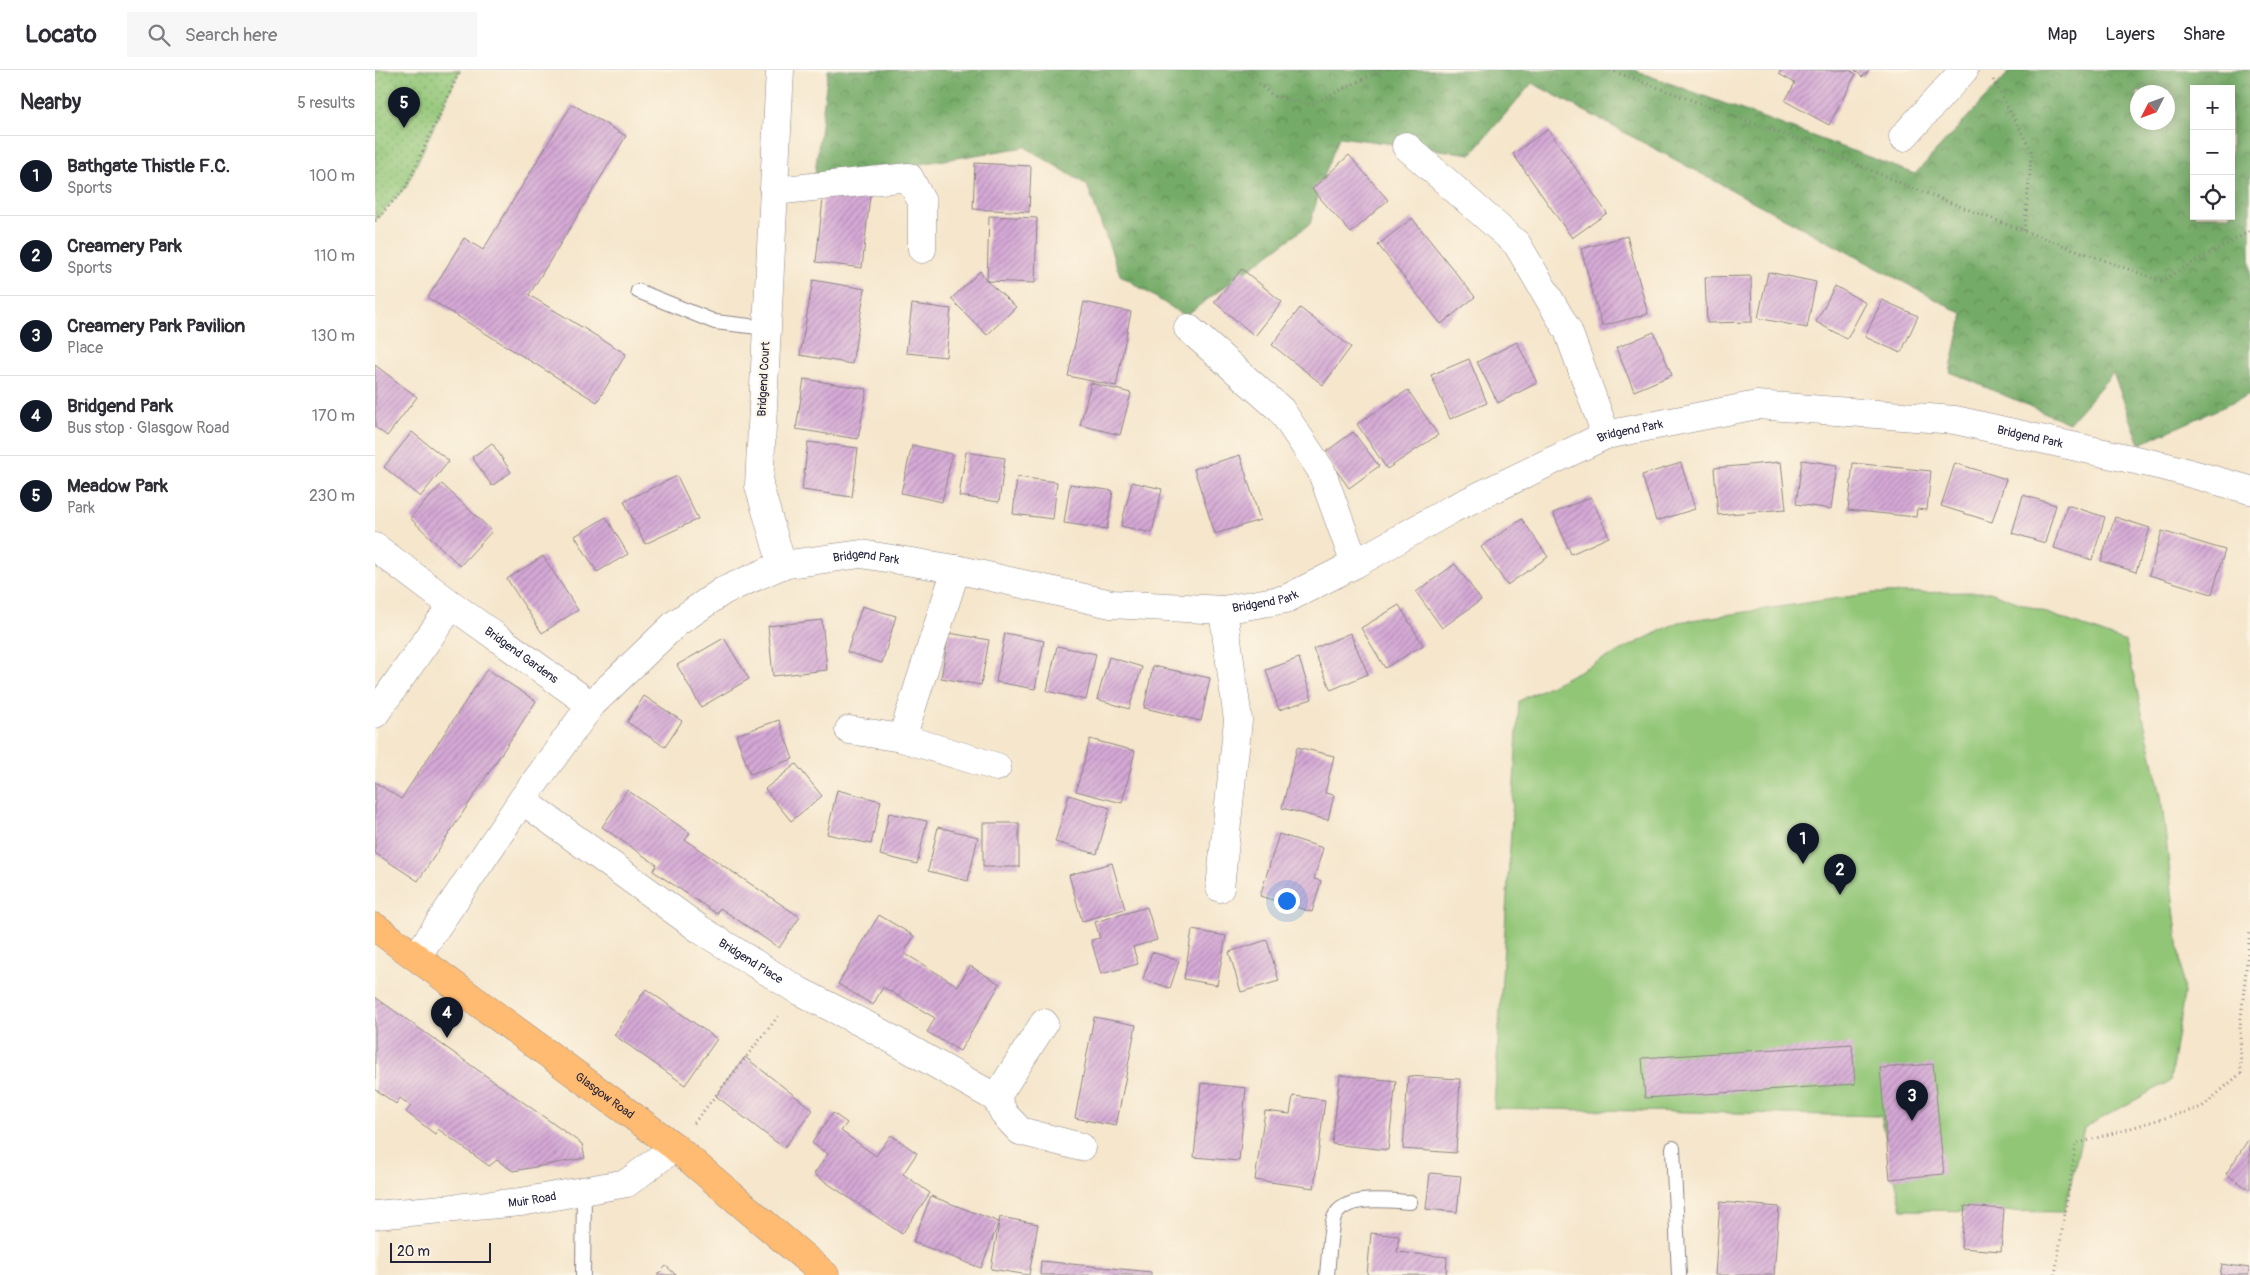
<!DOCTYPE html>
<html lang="en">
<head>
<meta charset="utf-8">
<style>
  body { margin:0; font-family:Pangolin,sans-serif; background:#f7f7f7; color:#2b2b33 }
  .controls { position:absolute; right:15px; top:15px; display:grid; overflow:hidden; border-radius:0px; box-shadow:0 2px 12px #0003 }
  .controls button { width:45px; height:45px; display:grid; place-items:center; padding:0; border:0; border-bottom:1px solid #e1e1e2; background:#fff; color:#2b2b33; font:25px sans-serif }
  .compass { position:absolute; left:1755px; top:15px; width:45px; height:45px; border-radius:50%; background:#fff; box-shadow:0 2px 12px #0003; rotate:228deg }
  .scale { position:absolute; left:15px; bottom:12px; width:101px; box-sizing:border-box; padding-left:5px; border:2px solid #22223b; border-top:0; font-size:14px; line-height:18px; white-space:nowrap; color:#22223b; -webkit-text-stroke:4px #fcf5e5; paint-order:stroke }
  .you { position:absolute; left:911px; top:830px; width:18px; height:18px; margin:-12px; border:4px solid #fff; border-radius:50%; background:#1a73e8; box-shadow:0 0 0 8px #1a73e833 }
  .badge { display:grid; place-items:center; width:32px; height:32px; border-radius:50%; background:#111827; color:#fff; font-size:16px; font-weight:700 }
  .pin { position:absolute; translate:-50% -41px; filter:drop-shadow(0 1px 2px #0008) }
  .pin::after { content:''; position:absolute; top:26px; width:18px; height:15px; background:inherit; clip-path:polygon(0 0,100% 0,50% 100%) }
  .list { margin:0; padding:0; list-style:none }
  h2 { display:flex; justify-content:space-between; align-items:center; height:65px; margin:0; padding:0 20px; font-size:21px }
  h2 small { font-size:16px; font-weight:400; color:#7c7c81 }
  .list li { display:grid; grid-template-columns:32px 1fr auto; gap:15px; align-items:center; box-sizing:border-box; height:80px; padding:0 20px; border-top:1px solid #e1e1e2 }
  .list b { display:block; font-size:19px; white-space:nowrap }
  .list p { margin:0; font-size:16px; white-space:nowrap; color:#7c7c81 }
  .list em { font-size:16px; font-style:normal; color:#7c7c81 }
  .icon { flex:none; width:28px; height:28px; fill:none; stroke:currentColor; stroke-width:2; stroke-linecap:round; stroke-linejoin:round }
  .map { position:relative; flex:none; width:1875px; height:1205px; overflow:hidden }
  header { display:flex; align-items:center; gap:30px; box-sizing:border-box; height:70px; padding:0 25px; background:#fff; border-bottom:1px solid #e1e1e2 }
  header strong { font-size:24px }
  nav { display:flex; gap:28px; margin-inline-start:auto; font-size:18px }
  .search { width:350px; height:45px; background:#f7f7f7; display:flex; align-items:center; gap:12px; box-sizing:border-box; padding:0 18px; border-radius:0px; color:#7c7c81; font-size:19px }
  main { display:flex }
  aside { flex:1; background:#fff }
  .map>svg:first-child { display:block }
  .forest { fill:url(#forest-crowns); stroke:#4c6652; fill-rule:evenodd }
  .park { fill:url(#park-dots); stroke:#5a7459 }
  .pitch { fill:#92c677; stroke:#5a7459 }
  .building { fill:url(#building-hatch) }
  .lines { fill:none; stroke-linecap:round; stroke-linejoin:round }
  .service-casing { stroke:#8c8484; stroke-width:16 }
  .minor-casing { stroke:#8c8484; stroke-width:29 }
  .primary-casing { stroke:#8c8484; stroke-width:29 }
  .path { stroke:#8c8484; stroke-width:3; stroke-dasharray:1 4; stroke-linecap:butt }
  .service { stroke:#fff; stroke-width:14 }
  .minor { stroke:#fff; stroke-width:28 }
  .primary { stroke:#ffbb71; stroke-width:28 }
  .labels { text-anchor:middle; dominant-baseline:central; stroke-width:4; stroke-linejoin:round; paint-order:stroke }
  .street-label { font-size:12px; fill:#22223b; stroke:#fcf5e5 }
</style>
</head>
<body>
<header>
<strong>Locato</strong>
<div class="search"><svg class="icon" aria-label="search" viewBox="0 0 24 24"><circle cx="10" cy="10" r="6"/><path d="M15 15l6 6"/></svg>Search here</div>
<nav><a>Map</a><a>Layers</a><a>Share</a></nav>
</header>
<main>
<aside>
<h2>Nearby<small>5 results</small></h2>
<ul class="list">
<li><span class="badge">1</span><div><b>Bathgate Thistle F.C.</b><p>Sports</p></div><em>100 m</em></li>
<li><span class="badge">2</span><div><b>Creamery Park</b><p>Sports</p></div><em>110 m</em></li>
<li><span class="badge">3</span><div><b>Creamery Park Pavilion</b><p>Place</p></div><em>130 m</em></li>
<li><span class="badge">4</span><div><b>Bridgend Park</b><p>Bus stop · Glasgow Road</p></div><em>170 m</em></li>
<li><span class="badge">5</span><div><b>Meadow Park</b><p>Park</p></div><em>230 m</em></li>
</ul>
</aside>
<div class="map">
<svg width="1875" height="1205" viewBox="0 0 1875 1205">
  <defs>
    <pattern id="forest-crowns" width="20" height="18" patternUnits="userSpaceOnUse" patternTransform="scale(1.25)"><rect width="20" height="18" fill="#75ab68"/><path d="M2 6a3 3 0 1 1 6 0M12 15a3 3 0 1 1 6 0" fill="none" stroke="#608b57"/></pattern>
    <pattern id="park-dots" width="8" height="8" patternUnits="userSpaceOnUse" patternTransform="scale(1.25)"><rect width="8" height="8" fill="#92c677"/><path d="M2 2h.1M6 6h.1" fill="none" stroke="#77a063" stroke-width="1.8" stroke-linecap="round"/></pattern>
    <pattern id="building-hatch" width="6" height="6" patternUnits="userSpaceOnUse" patternTransform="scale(1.25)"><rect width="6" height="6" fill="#d5a9d6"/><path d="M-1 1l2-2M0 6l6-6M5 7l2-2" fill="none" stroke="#ac89af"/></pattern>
  </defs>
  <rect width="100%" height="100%" fill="#fcf5e5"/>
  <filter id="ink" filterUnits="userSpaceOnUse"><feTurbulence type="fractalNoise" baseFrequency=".02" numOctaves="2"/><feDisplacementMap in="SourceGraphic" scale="10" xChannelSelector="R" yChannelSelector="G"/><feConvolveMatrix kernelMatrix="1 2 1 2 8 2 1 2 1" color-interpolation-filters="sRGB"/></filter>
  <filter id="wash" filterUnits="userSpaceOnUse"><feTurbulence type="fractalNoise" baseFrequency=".0096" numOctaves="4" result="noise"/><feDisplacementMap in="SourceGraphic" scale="20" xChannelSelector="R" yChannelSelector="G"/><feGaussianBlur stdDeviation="1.12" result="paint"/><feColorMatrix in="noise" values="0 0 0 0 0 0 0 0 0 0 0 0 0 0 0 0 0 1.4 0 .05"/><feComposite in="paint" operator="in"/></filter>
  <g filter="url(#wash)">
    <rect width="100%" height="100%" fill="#f5e6cc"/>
    <path class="forest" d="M453 0H1259L1540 104 1636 0H1875V325L1765 374 1738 303 1694 353 1575 302 1588 244 1157 13 1096 84 964 67 949 106 935 154 810 246 745 205 712 115 650 77 439 111ZM1819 19H1856V146H1819ZM1762 22H1792V52H1762Z"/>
    <polygon class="park" points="0,0 85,0 31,117 0,151"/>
    <polygon class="pitch" points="1615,522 1751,572 1786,726 1809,924 1795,1011 1709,1058 1689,1142 1527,1140 1506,1046 1119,1038 1144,631 1303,552 1498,523"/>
    <g id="blocks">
      <g class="building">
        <polygon points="1406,0 1474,0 1481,4 1454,55 1410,31 1420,13 1404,4"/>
        <polygon points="1480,0 1495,0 1487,7"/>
        <polygon points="197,34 251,66 154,225 251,284 222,332 53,228 89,168 108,180"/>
        <polygon points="1173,59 1232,143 1197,168 1138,84"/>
        <polygon points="974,85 1013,130 976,163 937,119"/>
        <polygon points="600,93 656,96 654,142 598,139"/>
        <polygon points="449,120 495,125 487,198 441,192"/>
        <polygon points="614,146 662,148 660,213 612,211 641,237 612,265 576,229 605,201 612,211"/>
        <polygon points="1037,148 1100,227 1066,254 1003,175"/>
        <polygon points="1252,166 1273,244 1227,256 1206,179"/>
        <polygon points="867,199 907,232 880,266 839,232"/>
        <polygon points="1393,202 1441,212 1432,258 1383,248"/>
        <polygon points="1376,206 1377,252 1332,253 1330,207"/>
        <polygon points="438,210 490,219 477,294 425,285"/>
        <polygon points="1460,216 1491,233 1472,269 1441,252"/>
        <polygon points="1507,230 1543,246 1526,283 1490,267"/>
        <polygon points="709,232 756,242 741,316 693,306"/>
        <polygon points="537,234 576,239 571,287 531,283"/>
        <polygon points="925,238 976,277 948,315 897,275"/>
        <polygon points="1279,262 1297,305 1259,321 1241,278"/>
        <polygon points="1142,272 1162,313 1123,333 1102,292"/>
        <polygon points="1094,289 1112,333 1075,349 1056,305"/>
        <polygon points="0,295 42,327 12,366 0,357"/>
        <polygon points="429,309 492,319 483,369 421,359"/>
        <polygon points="716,313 756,323 745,365 705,355"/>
        <polygon points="1033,320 1063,365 1012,399 982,354"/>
        <polygon points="37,362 74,391 45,427 9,397"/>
        <polygon points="978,362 1004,396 974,418 949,383"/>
        <polygon points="433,372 483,378 477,427 427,420"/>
        <polygon points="117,373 136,402 117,416 97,387"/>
        <polygon points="537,375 577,384 567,432 526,423"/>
        <polygon points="591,382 630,388 624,432 584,426"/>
        <polygon points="865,385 885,450 840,464 819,399"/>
        <polygon points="1427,390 1463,395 1457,439 1421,434"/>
        <polygon points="1406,392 1411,439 1343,445 1339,398"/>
        <polygon points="1306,393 1320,439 1281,451 1267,405"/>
        <polygon points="1478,393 1556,401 1552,440 1542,439 1541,447 1473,440"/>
        <polygon points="1580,393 1631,409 1617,452 1566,436"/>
        <polygon points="302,406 323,449 270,474 249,431"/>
        <polygon points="642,407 682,412 678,449 638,444"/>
        <polygon points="757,412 787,419 777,463 746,456"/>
        <polygon points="67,414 117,461 85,496 35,448"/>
        <polygon points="695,414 738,421 732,459 689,453"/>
        <polygon points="1648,425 1681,435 1670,473 1637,463"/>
        <polygon points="1216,427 1234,467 1196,484 1178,443"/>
        <polygon points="1692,435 1730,447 1717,490 1679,478"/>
        <polygon points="231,447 253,484 222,502 200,466"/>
        <polygon points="1740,447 1775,458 1761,502 1726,491"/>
        <polygon points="1147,449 1173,487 1132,515 1106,477"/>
        <polygon points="1787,461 1850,480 1837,524 1774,505"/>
        <polygon points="168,486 203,540 167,563 132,509"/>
        <polygon points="1080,494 1106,530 1067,558 1041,522"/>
        <polygon points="1024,535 1048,575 1010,598 986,558"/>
        <polygon points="487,536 521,546 507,593 472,582"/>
        <polygon points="447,550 452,600 398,606 393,556"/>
        <polygon points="574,563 614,570 606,615 566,608"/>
        <polygon points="630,563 669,571 660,619 621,612"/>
        <polygon points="975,563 993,604 956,620 938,579"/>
        <polygon points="349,568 374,609 326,637 302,595"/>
        <polygon points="682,576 721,584 711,630 672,621"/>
        <polygon points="734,587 767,597 754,639 722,629"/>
        <polygon points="924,588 937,629 904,640 891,600"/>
        <polygon points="778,596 835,608 826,651 769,638"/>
        <polygon points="112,599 161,631 43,811 0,783 0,712 26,729"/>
        <polygon points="269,626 307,651 290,677 252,652"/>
        <polygon points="404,650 418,689 375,704 361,665"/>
        <polygon points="715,669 760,681 747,733 701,721"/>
        <polygon points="922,677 959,686 950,723 959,725 953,750 907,738"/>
        <polygon points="421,694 447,726 416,751 390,719"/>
        <polygon points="252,720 315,763 310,770 425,847 404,878 345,838 342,844 278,801 282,795 227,757"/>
        <polygon points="462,720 506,731 496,774 452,764"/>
        <polygon points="694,725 735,738 722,784 680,772"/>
        <polygon points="514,743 552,751 542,794 505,785"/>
        <rect x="608" y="753" width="36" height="44"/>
        <polygon points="563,757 603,767 593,811 553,801"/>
        <polygon points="904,764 948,778 939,809 946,811 937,842 885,826"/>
        <polygon points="737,793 750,839 707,851 694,805"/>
        <polygon points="772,837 782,870 758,877 763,894 726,904 716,870 725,868 720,852"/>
        <polygon points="504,845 539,866 529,883 583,916 595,896 625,914 585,981 552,962 560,948 508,917 498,935 463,914"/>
        <polygon points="817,860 851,866 842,915 809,909"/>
        <polygon points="892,870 904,911 866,922 854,882"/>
        <polygon points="777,882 804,891 795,918 768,909"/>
        <polygon points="271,919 342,969 310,1015 239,965"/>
        <polygon points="0,927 207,1074 210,1088 138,1101 122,1090 114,1096 63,1059 60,1064 31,1042 36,1036 25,1028 21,1034 0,1019"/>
        <polygon points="719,947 761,955 741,1056 700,1048"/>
        <polygon points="1477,974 1480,1014 1270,1028 1267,988"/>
        <polygon points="370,987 438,1040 409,1078 341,1026"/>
        <polygon points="1558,994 1569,1104 1515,1109 1505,998"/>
        <polygon points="965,1005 1021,1011 1013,1080 957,1074"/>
        <polygon points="1033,1006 1085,1009 1081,1083 1028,1079"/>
        <polygon points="826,1013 871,1018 864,1091 819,1087"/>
        <polygon points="918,1026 950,1030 939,1118 880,1110 890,1041 915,1044"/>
        <polygon points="458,1043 472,1053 466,1061 501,1086 516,1065 542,1083 528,1104 555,1123 527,1164 439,1104 453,1084 437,1073"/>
        <polygon points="1875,1067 1875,1120 1851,1104"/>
        <polygon points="1055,1103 1086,1106 1082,1142 1051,1139"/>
        <polygon points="556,1126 624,1152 606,1198 538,1172"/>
        <polygon points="1345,1132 1404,1137 1399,1205 1340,1205"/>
        <polygon points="1590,1136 1629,1139 1626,1181 1586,1178"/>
        <polygon points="625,1147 663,1154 654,1205 616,1199"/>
        <polygon points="996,1163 1024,1166 1022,1182 1072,1187 1071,1205 992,1205"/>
        <polygon points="666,1191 776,1202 776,1205 665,1205"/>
        <polygon points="1847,1194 1874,1198 1873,1205 1845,1205"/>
        <polygon points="291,1196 301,1205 282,1205"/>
      </g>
    </g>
  </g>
  <g filter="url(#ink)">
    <use href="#blocks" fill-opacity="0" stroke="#8c8484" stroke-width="1"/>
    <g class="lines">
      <g class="service-casing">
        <g id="service">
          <polyline points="263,221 340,252 392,258"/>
          <polyline points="1298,1078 1304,1205"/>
          <polyline points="208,1205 209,1121"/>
          <path d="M952 1205C954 1187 954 1168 958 1151 965 1123 1014 1131 1035 1132"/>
        </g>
      </g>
      <g class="minor-casing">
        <g id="minor">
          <polyline points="405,0 384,416 407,495"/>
          <polyline points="1528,67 1589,0"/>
          <polyline points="1031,76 1142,174 1193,261 1231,365"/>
          <polyline points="399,121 534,107 547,132 547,179"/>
          <polyline points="813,258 906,340 946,400 980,494"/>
          <path id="s1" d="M0 477 77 535 216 635"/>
          <polyline points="0,644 77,535"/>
          <polyline points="474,660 527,668 622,697"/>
          <polyline points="527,668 581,499"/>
          <path id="s2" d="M147 730 326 860 424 921 497 958 621 1028 669 953"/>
          <polyline points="845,818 863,650 848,540"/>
          <path id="s3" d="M42 886 147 730 216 635 300 554 348 521 407 495 486 484 581 499 736 534 848 540 911 529 980 494 1077 439 1231 365 1382 335 1580 350 1792 397 1875 420"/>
          <polyline points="621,1028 630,1045 645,1061 706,1077"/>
          <path id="s4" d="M0 1145 146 1132 252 1113 300 1077"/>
        </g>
      </g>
      <g class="primary-casing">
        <g id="primary">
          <path id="s5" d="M0 857 300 1077 450 1205"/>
        </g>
      </g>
      <g class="path">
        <polyline points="869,0 898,26 935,35 1007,0"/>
        <polyline points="1235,0 1427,71 1540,119 1649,161 1786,211 1875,161"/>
        <polyline points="1618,10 1657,82 1649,161"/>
        <polyline points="0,151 31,117 85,0"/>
        <polyline points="319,1053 405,944"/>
        <polyline points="1680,1205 1701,1074 1827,1037 1866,1003 1865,957 1875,862"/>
      </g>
      <use href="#service" class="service"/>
      <use href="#minor" class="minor"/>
      <use href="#primary" class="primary"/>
    </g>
  </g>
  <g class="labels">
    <g class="street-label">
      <text transform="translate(389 309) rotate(-87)">Bridgend Court</text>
      <text stroke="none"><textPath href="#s3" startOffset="1440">Bridgend Park</textPath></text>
      <text stroke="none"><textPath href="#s3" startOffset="1845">Bridgend Park</textPath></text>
      <text stroke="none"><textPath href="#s3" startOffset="630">Bridgend Park</textPath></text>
      <text stroke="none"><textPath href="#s3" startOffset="1035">Bridgend Park</textPath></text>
      <text stroke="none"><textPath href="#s1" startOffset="182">Bridgend Gardens</textPath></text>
      <text stroke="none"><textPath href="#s2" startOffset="280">Bridgend Place</textPath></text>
      <text stroke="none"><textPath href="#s5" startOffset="285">Glasgow Road</textPath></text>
      <text stroke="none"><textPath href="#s4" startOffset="158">Muir Road</textPath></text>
    </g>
  </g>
</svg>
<div class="controls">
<button>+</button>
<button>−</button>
<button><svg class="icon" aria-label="locate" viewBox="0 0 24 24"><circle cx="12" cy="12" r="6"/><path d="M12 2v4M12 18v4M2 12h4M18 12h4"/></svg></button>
</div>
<svg class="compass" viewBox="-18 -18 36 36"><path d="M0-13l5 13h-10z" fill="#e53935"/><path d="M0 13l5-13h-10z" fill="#7c7c81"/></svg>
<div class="scale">20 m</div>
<div class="you"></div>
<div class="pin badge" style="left:1428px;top:794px">1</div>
<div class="pin badge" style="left:1465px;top:825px">2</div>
<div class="pin badge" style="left:1537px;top:1051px">3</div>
<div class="pin badge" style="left:72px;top:968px">4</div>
<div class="pin badge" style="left:29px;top:58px">5</div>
</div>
</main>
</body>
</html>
